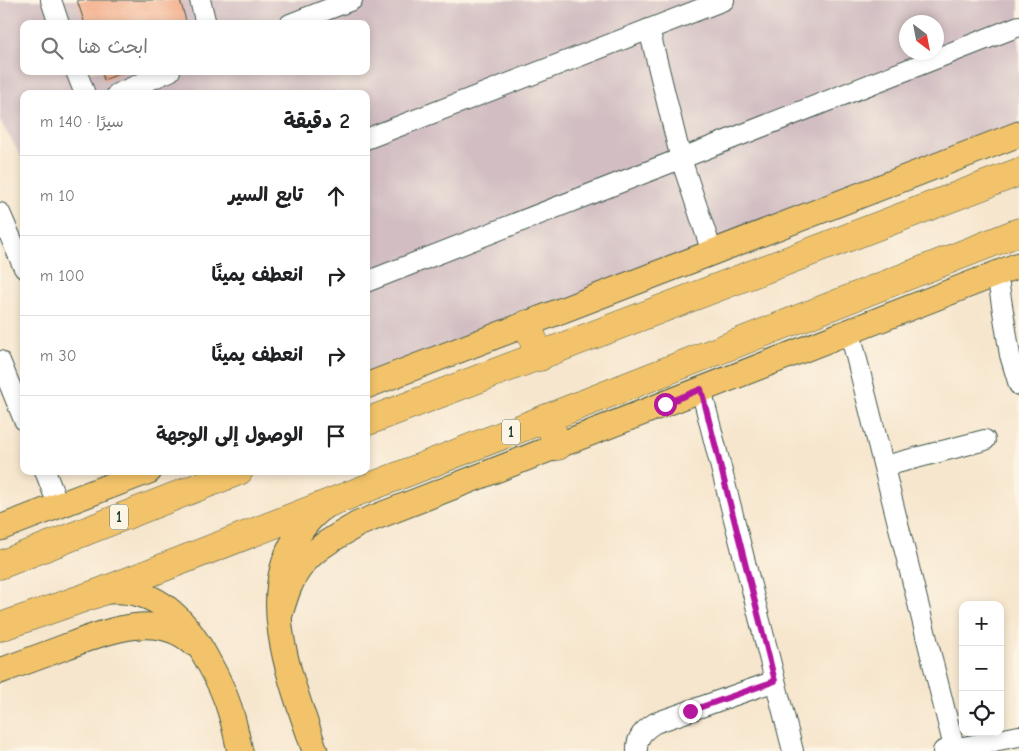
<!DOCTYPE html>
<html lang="ar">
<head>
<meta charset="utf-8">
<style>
  body { margin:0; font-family:"Comic Neue","Playpen Sans Arabic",sans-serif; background:#f2f2f2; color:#202124; direction:rtl }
  .controls { position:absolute; right:15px; bottom:15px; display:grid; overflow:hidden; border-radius:10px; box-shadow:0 2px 8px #0003 }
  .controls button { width:45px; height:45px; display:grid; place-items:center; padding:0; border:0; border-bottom:1px solid #e0e0e0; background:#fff; color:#202124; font:25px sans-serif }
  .compass { position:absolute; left:899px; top:15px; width:45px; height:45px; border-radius:50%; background:#fff; box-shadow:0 2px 8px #0003; rotate:148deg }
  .stop { position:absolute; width:15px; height:15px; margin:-11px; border:4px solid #b5179e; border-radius:50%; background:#fff }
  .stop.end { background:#b5179e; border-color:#fff; box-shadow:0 1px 5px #0008 }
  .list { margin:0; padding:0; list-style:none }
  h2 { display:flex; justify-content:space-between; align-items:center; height:65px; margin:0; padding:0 20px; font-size:21px }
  h2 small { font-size:16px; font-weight:400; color:#757577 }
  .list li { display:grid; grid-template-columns:32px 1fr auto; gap:15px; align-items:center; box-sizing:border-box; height:80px; padding:0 20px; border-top:1px solid #e0e0e0 }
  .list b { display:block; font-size:19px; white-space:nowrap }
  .list em { font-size:16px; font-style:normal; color:#757577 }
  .icon { flex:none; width:28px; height:28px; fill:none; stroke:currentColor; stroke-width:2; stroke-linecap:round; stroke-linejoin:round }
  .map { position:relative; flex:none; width:1019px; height:751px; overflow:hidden; direction:ltr }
  .search { position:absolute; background:#fff; box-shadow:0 2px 8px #0003; left:20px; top:20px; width:350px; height:55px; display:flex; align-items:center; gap:12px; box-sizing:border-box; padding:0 18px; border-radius:10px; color:#757577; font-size:19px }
  .panel { position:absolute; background:#fff; box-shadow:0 2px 8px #0003; left:20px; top:90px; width:350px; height:385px; border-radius:10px; direction:rtl }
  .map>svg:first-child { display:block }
  .industrial { fill:#d2bec2; fill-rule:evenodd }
  .building { fill:#f3ab88 }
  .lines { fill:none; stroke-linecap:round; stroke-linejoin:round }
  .minor-casing { stroke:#3f564b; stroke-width:22 }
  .major-casing { stroke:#3f564b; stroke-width:27 }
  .highway-casing { stroke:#3f564b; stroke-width:29 }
  .minor { stroke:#fff; stroke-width:20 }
  .major { stroke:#f2c36a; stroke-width:25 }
  .highway { stroke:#f2c36a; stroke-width:28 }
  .route { stroke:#b5179e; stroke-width:6 }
  .labels { text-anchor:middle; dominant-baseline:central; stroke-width:5; stroke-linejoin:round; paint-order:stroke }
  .shield { fill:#fcf5e5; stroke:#617469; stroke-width:1 }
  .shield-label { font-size:15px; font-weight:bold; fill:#1f3d34 }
</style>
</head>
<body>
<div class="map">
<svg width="1019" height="751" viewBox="0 0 1019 751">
  <rect width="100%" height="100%" fill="#fcf5e5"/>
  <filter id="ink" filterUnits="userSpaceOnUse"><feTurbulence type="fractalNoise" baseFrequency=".02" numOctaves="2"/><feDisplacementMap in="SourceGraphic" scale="10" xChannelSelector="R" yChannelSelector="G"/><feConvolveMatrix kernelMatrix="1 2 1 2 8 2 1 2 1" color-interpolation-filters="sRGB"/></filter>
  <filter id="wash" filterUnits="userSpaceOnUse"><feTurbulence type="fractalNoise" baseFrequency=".0096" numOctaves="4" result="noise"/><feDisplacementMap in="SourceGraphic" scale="20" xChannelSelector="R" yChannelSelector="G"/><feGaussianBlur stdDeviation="1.12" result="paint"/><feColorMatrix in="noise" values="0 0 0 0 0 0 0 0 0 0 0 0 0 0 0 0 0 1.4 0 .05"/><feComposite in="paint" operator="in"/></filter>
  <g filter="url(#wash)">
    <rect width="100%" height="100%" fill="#f7e6ce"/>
    <path class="industrial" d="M0 0H1019V133L366 377V94H24V161L0 121ZM906 22H936V52H906ZM24 24H366V71H24Z"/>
    <g id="blocks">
      <g class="building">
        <polygon points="77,0 180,0 187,24 85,24"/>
        <polygon points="101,71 126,71 104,80"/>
      </g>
    </g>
  </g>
  <g filter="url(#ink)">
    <use href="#blocks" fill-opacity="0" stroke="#3f564b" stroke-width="1"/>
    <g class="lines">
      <g class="minor-casing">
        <g id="minor">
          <polyline points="51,0 59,24"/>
          <polyline points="200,0 206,24"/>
          <polyline points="290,24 352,0"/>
          <polyline points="649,29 681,159 712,252"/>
          <polyline points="76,71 85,94"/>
          <polyline points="117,94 170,71"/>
          <polyline points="366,139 724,0"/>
          <polyline points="0,213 24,268"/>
          <polyline points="997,274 1010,355 1019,385"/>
          <polyline points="366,282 1019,26"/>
          <polyline points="850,332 955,751"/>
          <polyline points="0,361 24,420"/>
          <polyline points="701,389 793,751"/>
          <polyline points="885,466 985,440"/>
          <polyline points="45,471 58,505"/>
          <path d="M637 751C636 737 644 730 655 723L775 681"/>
          <polyline points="943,751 1019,736"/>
        </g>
      </g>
      <g class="major-casing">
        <g id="major">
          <polyline points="366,386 1019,134"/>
          <polyline points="0,528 149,471"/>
          <path d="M101 592C154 584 185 618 208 661 217 677 226 696 231 714 235 726 237 739 240 751"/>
          <path d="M280 614C285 598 290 579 302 565 316 547 338 536 358 524L1019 265"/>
          <path d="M0 671C22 663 44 655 65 647 105 632 157 610 193 643"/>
          <path d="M315 751C294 688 256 600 296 538 305 524 313 514 327 505"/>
        </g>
      </g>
      <g class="highway-casing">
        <g id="highway">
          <polyline points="527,324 540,357"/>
          <polyline points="547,418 558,446"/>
          <polyline points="366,422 1019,172"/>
          <polyline points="0,565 239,471"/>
          <polyline points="0,627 98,593 547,418 1019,232"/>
        </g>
      </g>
      <use href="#minor" class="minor"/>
      <use href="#major" class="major"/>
      <use href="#highway" class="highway"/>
    </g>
  </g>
  <g class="lines" filter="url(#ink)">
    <polyline class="route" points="665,404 701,389 775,681 690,711"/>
  </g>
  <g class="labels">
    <g class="shield">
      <rect x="502" y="419.5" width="18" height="25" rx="4"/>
      <rect x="110" y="504.5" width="18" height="25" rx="4"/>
    </g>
    <g class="shield-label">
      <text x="511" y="432">1</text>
      <text x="119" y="517">1</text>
    </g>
  </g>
</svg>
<div class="controls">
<button>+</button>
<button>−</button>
<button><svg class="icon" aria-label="locate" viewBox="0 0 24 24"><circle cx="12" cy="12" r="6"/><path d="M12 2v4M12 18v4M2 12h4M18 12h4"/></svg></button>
</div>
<svg class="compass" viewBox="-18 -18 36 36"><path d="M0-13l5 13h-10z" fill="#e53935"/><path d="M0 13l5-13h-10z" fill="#757577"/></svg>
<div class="stop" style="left:665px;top:404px"></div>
<div class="stop end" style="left:690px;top:711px"></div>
<div class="search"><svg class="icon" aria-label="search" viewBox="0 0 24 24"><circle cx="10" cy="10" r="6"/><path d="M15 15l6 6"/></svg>ابحث هنا</div>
<section class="panel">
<h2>2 دقيقة<small>سيرًا · 140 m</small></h2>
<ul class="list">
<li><svg class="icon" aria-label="ahead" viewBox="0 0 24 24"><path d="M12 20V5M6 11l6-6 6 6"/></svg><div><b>تابع السير</b></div><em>10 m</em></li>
<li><svg class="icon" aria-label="right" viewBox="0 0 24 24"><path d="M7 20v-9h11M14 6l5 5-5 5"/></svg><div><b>انعطف يمينًا</b></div><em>100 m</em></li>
<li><svg class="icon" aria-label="right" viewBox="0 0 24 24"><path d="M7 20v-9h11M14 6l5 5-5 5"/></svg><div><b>انعطف يمينًا</b></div><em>30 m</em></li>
<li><svg class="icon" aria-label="arrive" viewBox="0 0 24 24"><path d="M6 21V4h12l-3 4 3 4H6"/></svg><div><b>الوصول إلى الوجهة</b></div></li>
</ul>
</section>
</div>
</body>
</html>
